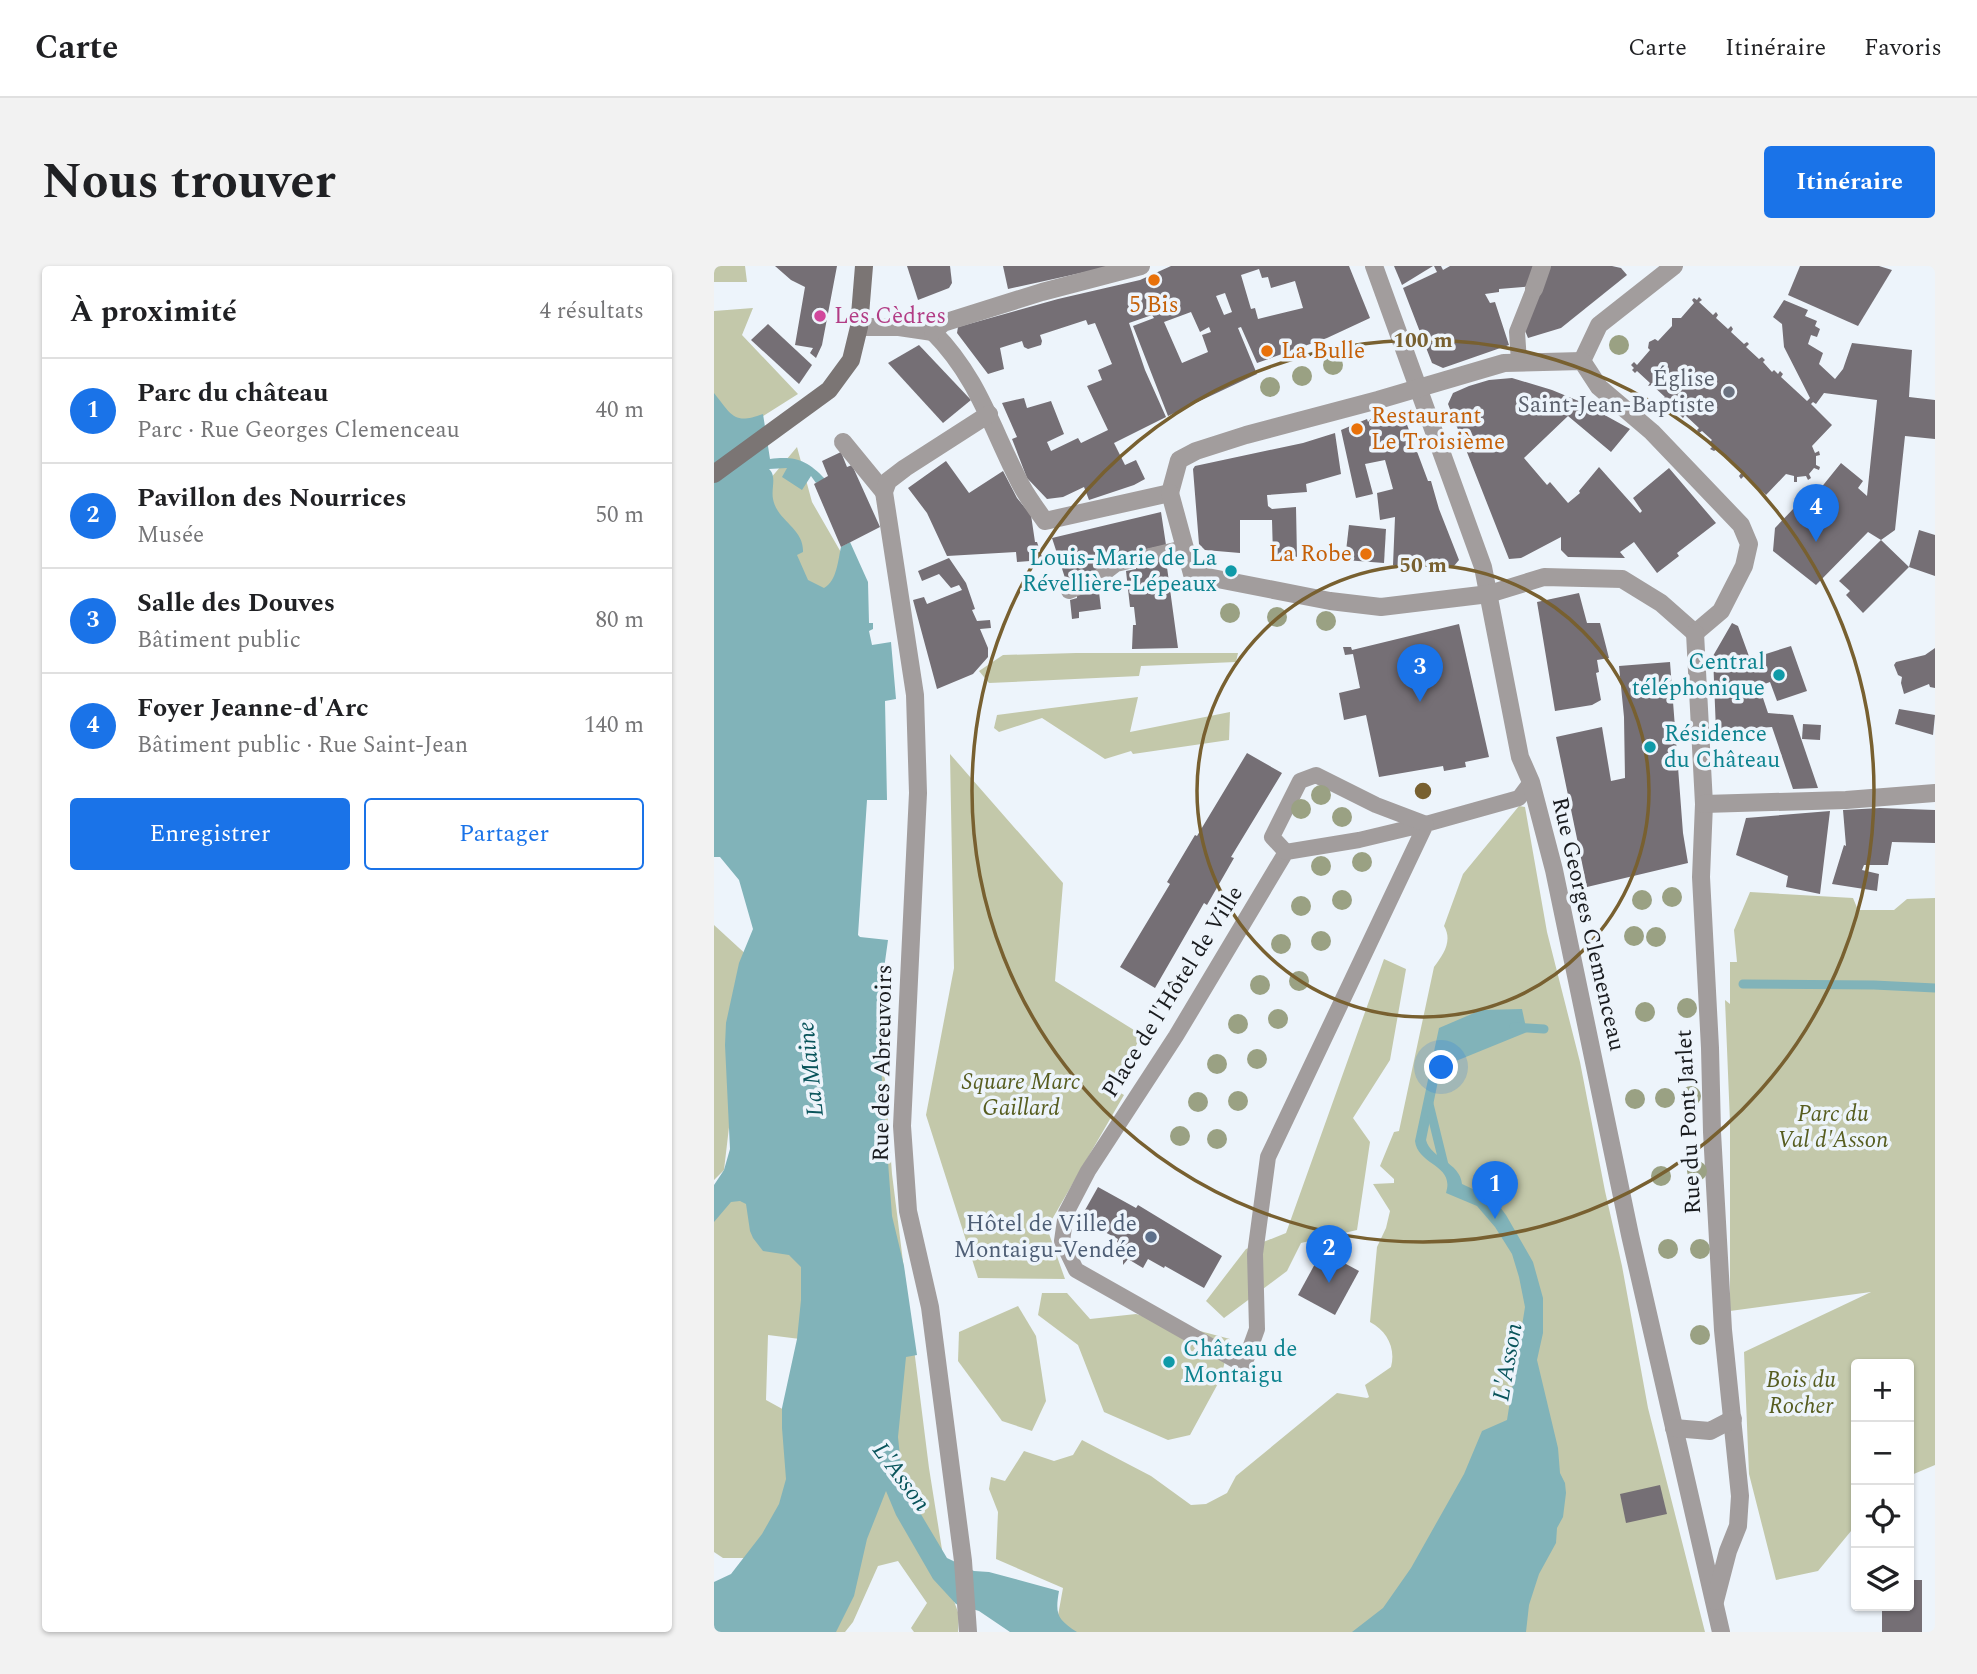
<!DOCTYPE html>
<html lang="fr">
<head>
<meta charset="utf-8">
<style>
  body { margin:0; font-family:Spectral,serif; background:#f2f2f2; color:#202124 }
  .controls { position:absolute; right:21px; bottom:21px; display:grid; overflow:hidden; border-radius:7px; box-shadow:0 2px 5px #0004 }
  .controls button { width:63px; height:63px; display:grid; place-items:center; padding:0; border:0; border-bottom:2px solid #e0e0e0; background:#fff; color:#202124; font:35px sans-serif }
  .you { position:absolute; left:728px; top:802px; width:24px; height:24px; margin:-18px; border:5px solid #fff; border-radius:50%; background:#1a73e8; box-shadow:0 0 0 10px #1a73e833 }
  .badge { display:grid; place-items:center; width:46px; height:46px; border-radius:50%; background:#1a73e8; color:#fff; font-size:23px; font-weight:700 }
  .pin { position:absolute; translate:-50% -58px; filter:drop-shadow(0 2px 4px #0008) }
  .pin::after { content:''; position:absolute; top:37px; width:24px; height:21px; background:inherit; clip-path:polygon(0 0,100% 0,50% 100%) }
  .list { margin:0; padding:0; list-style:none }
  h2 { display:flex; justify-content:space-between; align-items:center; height:91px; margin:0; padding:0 28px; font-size:30px }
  h2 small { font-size:23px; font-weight:400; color:#757577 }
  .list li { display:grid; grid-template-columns:46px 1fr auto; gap:21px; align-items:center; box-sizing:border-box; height:105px; padding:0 28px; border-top:2px solid #e0e0e0 }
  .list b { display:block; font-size:26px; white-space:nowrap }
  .list p { margin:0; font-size:23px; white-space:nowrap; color:#757577 }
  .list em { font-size:23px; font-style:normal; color:#757577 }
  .actions { display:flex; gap:14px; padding:21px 28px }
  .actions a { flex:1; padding:16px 0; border:2px solid #1a73e8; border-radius:7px; text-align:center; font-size:24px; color:#1a73e8 }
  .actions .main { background:#1a73e8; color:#fff }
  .icon { flex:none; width:38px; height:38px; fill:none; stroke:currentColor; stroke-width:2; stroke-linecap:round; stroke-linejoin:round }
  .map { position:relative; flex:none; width:1221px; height:1366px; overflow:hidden; border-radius:7px }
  header { display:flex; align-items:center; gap:42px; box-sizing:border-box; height:98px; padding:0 35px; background:#fff; border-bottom:2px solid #e0e0e0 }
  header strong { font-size:33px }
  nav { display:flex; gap:38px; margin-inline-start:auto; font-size:24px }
  .intro { display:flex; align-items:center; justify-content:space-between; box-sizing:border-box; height:168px; padding:0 42px }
  h1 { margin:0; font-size:49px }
  .button { padding:18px 32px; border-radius:7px; background:#1a73e8; color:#fff; font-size:24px; font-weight:700 }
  main { display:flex; gap:42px; padding:0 42px }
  aside { flex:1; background:#fff; border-radius:7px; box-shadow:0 2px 5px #0004 }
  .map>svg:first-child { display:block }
  .green { fill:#c3c8aa }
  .water { fill:#81b3b9 }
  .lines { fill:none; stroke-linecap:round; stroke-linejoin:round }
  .stream { stroke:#81b3b9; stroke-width:9 }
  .building { fill:#756f75; fill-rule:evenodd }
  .service { stroke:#a29d9d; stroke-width:16 }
  .pedestrian { stroke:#a29d9d; stroke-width:18 }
  .minor { stroke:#a29d9d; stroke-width:18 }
  .secondary { stroke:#7b7574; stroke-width:18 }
  .tree { fill:#9aa183 }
  .ring { fill:none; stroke:#786030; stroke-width:3.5 }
  .food-dot { fill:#e8710a; stroke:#edf4fb; stroke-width:2.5 }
  .hotel-dot { fill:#d1479c; stroke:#edf4fb; stroke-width:2.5 }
  .worship-dot { fill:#6b7280; stroke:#edf4fb; stroke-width:2.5 }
  .culture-dot { fill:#0f9aa8; stroke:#edf4fb; stroke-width:2.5 }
  .service-dot { fill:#5c6f8a; stroke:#edf4fb; stroke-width:2.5 }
  .labels { text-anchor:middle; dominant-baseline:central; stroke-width:7; stroke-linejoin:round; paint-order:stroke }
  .food-label { font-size:23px; fill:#c56008; stroke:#edf4fb; text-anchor:start }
  .hotel-label { font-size:23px; fill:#b23c85; stroke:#edf4fb; text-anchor:start }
  .worship-label { font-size:23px; fill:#5b616d; stroke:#edf4fb; text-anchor:end }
  .culture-label { font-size:23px; fill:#0d838f; stroke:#edf4fb; text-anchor:end }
  .street-label { font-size:23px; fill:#191b1e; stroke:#edf4fb }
  .park-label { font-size:23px; font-style:italic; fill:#575d20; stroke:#edf4fb }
  .service-label { font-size:23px; fill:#4e5e75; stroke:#edf4fb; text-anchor:end }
  .water-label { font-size:24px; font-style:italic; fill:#09545b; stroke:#edf4fb }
  .centre { fill:#786030; stroke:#edf4fb; stroke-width:3.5 }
  .ring-label { font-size:21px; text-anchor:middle; font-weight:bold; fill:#786030; stroke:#edf4fb; stroke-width:7; stroke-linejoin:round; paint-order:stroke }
</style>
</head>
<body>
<header>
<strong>Carte</strong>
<nav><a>Carte</a><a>Itinéraire</a><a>Favoris</a></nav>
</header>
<div class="intro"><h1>Nous trouver</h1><a class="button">Itinéraire</a></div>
<main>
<aside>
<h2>À proximité<small>4 résultats</small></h2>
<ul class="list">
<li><span class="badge">1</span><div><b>Parc du château</b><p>Parc · Rue Georges Clemenceau</p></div><em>40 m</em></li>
<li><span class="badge">2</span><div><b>Pavillon des Nourrices</b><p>Musée</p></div><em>50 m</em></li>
<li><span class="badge">3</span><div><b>Salle des Douves</b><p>Bâtiment public</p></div><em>80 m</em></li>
<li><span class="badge">4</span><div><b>Foyer Jeanne-d'Arc</b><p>Bâtiment public · Rue Saint-Jean</p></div><em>140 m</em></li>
</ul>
<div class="actions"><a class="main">Enregistrer</a><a>Partager</a></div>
</aside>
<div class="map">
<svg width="1221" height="1366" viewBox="0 0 1221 1366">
  <rect width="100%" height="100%" fill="#edf4fb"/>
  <g class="green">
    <polygon points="0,0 31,0 33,16 0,16"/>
    <polygon points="39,42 28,69 84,128 22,167 0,160 0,45"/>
    <polygon points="83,181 98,236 136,302 103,335 46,225"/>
    <polygon points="362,387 524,387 522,396 427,400 425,410 275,417 265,405 289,389"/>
    <polygon points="424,431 416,466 516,446 515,474 419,488 417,485 391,493 328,452 285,466 280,462 283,449"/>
    <polygon points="236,488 349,617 341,715 428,769 398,822 410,829 333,962 351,1013 264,1012 212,849 240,702"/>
    <path d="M805 540 811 541 833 666 866 796 891 925 908 1000 934 1142 991 1366H341L349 1322 282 1293 284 1246 275 1223 277 1211 291 1215 310 1185 340 1195 359 1189 368 1174 437 1210 477 1239 492 1238 513 1227 522 1210 623 1127 653 1132 655 1131 651 1119 677 1101C682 1082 673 1065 656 1056L663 981 672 962 676 945 659 918 680 917V913L666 900 680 866 685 865 720 701C729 689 739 675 730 660L749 608Z"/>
    <polygon points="1036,626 1139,632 1144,644 1180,644 1193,633 1221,632 1221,1199 1195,1210 1195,1098 1142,1098 1142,1259 1104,1305 1062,1314 1035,1208 1030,1086 1157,1026 1016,1045 1016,856 1011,734 1016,738 1016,696 1023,696 1020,664"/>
    <polygon points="0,659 48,703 24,784 10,904 0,914"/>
    <polygon points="670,693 692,703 676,794 639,852 656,876 643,964 587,977 573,1005 510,1052 492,1035 532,983 572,967"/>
    <polygon points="156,719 171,727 154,766 171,813 178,908 215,1202 233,1315 245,1349 244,1366 200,1366 197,1362 213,1337 184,1295 164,1300 139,1356 131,1366 99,1366"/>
    <polygon points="15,921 122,977 102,1075 54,1069 52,1134 103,1162 49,1292 9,1292 0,1286 0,938"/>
    <polygon points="328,1027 353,1027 376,1053 422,1048 516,1073 507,1112 476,1169 454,1174 390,1146 364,1079 324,1049"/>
    <polygon points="304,1040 322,1070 332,1135 318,1165 288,1155 244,1095 245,1066"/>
  </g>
  <g class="water">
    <path d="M0 127C18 149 19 159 49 148L56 193C81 190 93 194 111 213L102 217 97 210 88 224 68 211 73 202 55 203C63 210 57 222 59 233 63 255 90 262 89 286L83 289 94 314 110 322C123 315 124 294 127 281L136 276 154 316 155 357H159V363L155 365 158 379 177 376 182 433 171 435 173 534H153L144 669 146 671 174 674 164 746 168 815 178 950 190 1000 203 1089 192 1091 184 1171 187 1200 186 1213 233 1292 260 1305 275 1306 345 1325C341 1348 343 1353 363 1366H296L265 1345 242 1338 219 1313 182 1249 172 1225 153 1273 140 1330 122 1366H0V1316L17 1308 48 1268 65 1238 72 1213 68 1162V1142L83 1073 87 1034V1001L75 989 49 985 39 972 36 965 32 938 26 935 17 936 0 956V919L10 904 16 883 11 779 12 757 25 697 39 663 25 614 6 591H0Z"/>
    <path d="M808 743 813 766 737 797 726 805 712 874C717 893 746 896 748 918L780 933 792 949 819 996 829 1032V1067L823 1094 844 1182 846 1207 851 1217 852 1227 849 1251 843 1262 842 1277 825 1308 815 1339 812 1366H638L669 1342 697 1302 750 1208 768 1165 793 1154 811 1041 805 1011 798 988 781 961 763 940 732 927C741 898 704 900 701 875L725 762 767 744Z"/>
  </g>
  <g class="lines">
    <g class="stream">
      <polyline points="1029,718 1160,719 1221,722"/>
      <polyline points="800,761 830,763"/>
      <polyline points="715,838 730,899"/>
    </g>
  </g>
  <g class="building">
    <polygon points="61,0 123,0 108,79 102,92 96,87 99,82 81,79 91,21 77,14"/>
    <polygon points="193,0 236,0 238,17 235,22 204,34"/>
    <polygon points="289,0 393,0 394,1 294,23"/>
    <path d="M457 0H635L656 52 613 72 543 97 527 61 524 62 543 108 454 150 419 60 440 52 438 49 415 57 431 104 452 151 400 177 411 199 422 194 431 213 420 219 375 234 370 221 349 231 333 233 313 212 298 173 303 171 288 137 310 132 313 142 337 135 350 168 333 176 337 185 364 172 367 177 394 164 373 120 388 114 384 104 398 98 381 57 374 59 372 54 326 69 328 75 327 79 314 83 310 81 308 75 286 82 290 103 274 108 243 67 244 61 344 33 426 14ZM545 3 548 12 554 11 557 22 581 15 589 42 544 53 541 42 537 43 527 9ZM511 27 518 46 510 49 502 30ZM477 46 486 66 495 61 497 66 488 69 494 86 468 97 450 56Z"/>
    <polygon points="680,0 719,0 688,19"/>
    <polygon points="720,0 727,0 729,4 736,0 826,0 820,20 785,23 785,26 771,28 776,37 781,36 795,79 729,102 718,97 689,22 723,6"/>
    <polygon points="832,0 898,0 907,2 913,9 847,62 814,72 810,62"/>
    <polygon points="1086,0 1165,0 1178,4 1144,60 1074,29"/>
    <polygon points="985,31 988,34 985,36 999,49 1002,46 1004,49 1002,52 1014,63 1017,60 1019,63 1017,66 1030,78 1033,76 1035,78 1032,81 1045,93 1048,91 1051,94 1049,96 1058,106 1060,104 1064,108 1066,105 1069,108 1067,111 1093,135 1096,132 1070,81 1068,58 1059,51 1070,34 1094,44 1091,50 1103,55 1101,60 1106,63 1103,71 1097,69 1094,78 1109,87 1105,98 1121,113 1129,103 1138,77 1198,84 1195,131 1221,134 1221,173 1191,170 1181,264 1167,274 1195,301 1205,264 1221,269 1221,310 1195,301 1149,347 1132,329 1136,325 1125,315 1167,274 1154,266 1102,319 1059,285 1061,262 1102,219 1106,223 1127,197 1149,215 1144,222 1153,230 1163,134 1110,127 1102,138 1099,136 1097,138 1118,159 1098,180 1101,187 1105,185 1106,189 1102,190 1102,199 1106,201 1105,204 1100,202 1095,208 1097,212 1094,214 1092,210 1083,211 1083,216 1080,216 1080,210 1072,208 1052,229 1031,209 1027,213 1025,210 1028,206 1003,183 1000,185 996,183 999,180 995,177 998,174 988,165 985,167 983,164 985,162 971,149 969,152 966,149 968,146 955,134 952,136 949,133 951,131 938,119 934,120 936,117 923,105 921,107 918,104 920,102 917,99 920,96 923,99 936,84 934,82 935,76 941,73 944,75 958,60 958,52 967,52 980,37 978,34 980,32 983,34"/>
    <polygon points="54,58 98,99 85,118 37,74"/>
    <polygon points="205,79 257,134 229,157 174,97"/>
    <polygon points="798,112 838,124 867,136 916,163 897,186 854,150 810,192 833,219 836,216 854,237 866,227 865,225 885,201 926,247 928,245 919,232 955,202 1002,257 963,287 965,290 943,307 920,276 906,286 911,292 854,291 847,284 847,271 807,292 795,293 734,138 739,127 755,120 775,114"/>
    <polygon points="678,143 689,148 714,215 717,215 725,243 745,294 740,300 679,299 681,251 666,254 663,227 679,223 671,194 651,198 659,228 642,232 627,164 653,153 654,156 660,149"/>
    <polygon points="621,167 627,208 592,218 593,226 553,229 554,240 558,243 582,241 583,291 559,290 558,254 526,254 526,287 491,284 485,278 479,203 481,200 589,177"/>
    <polygon points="127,186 133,201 138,199 166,261 127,281 100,218 114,210 108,195"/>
    <polygon points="232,195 255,227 289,205 303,232 317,249 321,276 323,276 329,294 303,296 302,286 233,290 213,247 194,222"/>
    <polygon points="447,246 452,279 381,294 385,306 353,318 338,272"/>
    <polygon points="635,259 672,263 670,297 631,294"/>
    <polygon points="235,292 252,317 261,343 258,344 263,355 276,354 277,362 266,363 274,382 274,391 259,408 223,423 199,334 210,331 213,338 248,324 245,319 237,322 225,308 208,315 204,305"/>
    <polygon points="452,294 464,382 418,383 419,359 422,359 420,341 416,341 412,305 422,303 422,301"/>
    <polygon points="385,326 387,343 365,346 365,352 358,353 356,334 363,332 363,329"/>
    <polygon points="865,327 873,357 886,357 895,392 883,394 885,406 882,407 887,434 878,439 841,445 823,336"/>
    <polygon points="1018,357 1024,360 1036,393 1077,380 1093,425 1063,435 1056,416 1045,420 1054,447 1079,449 1104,522 1079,523 1058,461 1002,465 999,390"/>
    <polygon points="745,358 775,491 751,496 752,501 730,505 729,500 665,511 652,449 630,454 625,427 646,422 639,388 631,389 629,381 637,381 638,384"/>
    <polygon points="1221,382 1221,422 1216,421 1215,418 1190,428 1187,417 1188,411 1184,409 1180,399 1182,396 1211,389"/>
    <polygon points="956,396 969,567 974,597 873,621 842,471 888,461 897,515 911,512 910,451 905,400"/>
    <polygon points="1185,443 1221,449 1219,469 1181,458"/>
    <polygon points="1089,458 1107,459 1106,474 1088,473"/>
    <polygon points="533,487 568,507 517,591 520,592 493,639 490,637 441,722 406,701 456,618 453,616 481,569 483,570"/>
    <polygon points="1166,542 1221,544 1221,577 1178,576 1174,599 1150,599 1148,604 1165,608 1163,625 1118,618 1130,579 1132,580 1129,544"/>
    <polygon points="1116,545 1106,628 1072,621 1074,610 1022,589 1032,552"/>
    <polygon points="384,921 422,942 424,939 508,990 490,1022 451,1000 450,1002 434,993 429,1002 414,993 409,999 409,988 411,988 414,982 403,976 404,973 366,953"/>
    <polygon points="608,985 645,1005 621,1049 584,1029"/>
    <polygon points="946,1219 953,1248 912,1257 906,1228"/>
    <polygon points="1195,1314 1208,1314 1208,1366 1168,1366 1168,1340 1195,1340"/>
  </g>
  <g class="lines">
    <g class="service">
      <polyline points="805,96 803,66 820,23"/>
      <polyline points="355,325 380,315 402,298 470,282"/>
      <polyline points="712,558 645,574 572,586 462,770 374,905 352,947 348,975 362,1004 530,1099 543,1063 541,988 554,891 712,558 805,532 817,516"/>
      <polyline points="572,586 558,571 586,515 602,509 662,539 712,558"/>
    </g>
    <polyline class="pedestrian" points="820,23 828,0"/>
    <g class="minor">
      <polyline points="660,0 769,301 806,491 817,516 840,604 916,969 1007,1366"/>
      <polyline points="145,61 185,61 219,66"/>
      <path d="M219 66C265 112 278 164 307 219 314 232 323 244 331 255L456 227"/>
      <polyline points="219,66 229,57 328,26 427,0"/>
      <polyline points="868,95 885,59 960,0"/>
      <polyline points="129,176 170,226"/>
      <polyline points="456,227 465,194 482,185 532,169 664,134 790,97 868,95 885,121 938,166 1027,259 1035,278 1030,300 1007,345 981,367"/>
      <polyline points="456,227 478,308 616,335 667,341 775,328 830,311 908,313 947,337 981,367"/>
      <polyline points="981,367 990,538 987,611 996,782 998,866 1009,1064 1026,1230 1024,1260 1014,1285 1001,1335"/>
      <polyline points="990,538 1132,534 1221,527"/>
      <polyline points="960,1162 996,1165 1019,1153"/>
      <polyline points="254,1366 249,1295 216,1041 194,945 188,860 204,527 201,429 170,226 174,215 191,202 275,148"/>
    </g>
    <polyline class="secondary" points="0,208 115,124 137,94 145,61 150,0"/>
  </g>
  <g class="tree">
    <circle cx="905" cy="79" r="10"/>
    <circle cx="619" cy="99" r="10"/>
    <circle cx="588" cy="110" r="10"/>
    <circle cx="556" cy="121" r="10"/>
    <circle cx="516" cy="347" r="10"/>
    <circle cx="563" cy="351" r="10"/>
    <circle cx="612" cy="355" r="10"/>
    <circle cx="607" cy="529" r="10"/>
    <circle cx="587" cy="543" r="10"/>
    <circle cx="628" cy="551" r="10"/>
    <circle cx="648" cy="596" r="10"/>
    <circle cx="607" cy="600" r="10"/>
    <circle cx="958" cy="631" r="10"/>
    <circle cx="628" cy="634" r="10"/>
    <circle cx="928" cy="634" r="10"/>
    <circle cx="587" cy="640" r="10"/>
    <circle cx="920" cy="670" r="10"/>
    <circle cx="942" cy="671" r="10"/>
    <circle cx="607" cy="675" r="10"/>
    <circle cx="567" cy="678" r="10"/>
    <circle cx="585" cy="715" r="10"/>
    <circle cx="546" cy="719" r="10"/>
    <circle cx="973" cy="742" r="10"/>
    <circle cx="931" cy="746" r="10"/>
    <circle cx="564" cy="753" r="10"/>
    <circle cx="524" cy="758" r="10"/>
    <circle cx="543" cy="793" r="10"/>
    <circle cx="503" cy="798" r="10"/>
    <circle cx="977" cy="830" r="10"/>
    <circle cx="951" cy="832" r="10"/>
    <circle cx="921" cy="833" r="10"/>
    <circle cx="524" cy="835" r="10"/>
    <circle cx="484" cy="836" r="10"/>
    <circle cx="466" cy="870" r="10"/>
    <circle cx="503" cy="873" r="10"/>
    <circle cx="983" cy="905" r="10"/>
    <circle cx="947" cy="910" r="10"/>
    <circle cx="954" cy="983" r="10"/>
    <circle cx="986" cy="983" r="10"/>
    <circle cx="986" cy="1069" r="10"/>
  </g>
  <g class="ring">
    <circle cx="709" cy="525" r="226"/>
    <circle cx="709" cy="525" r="451"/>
  </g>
  <g class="food-dot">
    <circle cx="440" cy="14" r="7"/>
    <circle cx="553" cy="85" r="7"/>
    <circle cx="643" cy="163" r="7"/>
    <circle cx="652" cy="288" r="7"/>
  </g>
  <circle class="hotel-dot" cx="106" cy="50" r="7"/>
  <circle class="worship-dot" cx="1015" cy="126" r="7"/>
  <g class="culture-dot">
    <circle cx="517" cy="305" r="7"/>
    <circle cx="1065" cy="409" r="7"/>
    <circle cx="936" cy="481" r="7"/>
    <circle cx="455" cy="1096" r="7"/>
  </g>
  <circle class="service-dot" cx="437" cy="971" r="7"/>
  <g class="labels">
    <g class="food-label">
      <text x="440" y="39" text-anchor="middle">5 Bis</text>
      <text x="567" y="85">La Bulle</text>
      <text x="657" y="150">Restaurant<tspan x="657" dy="26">Le Troisième</tspan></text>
      <text x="638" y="288" text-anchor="end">La Robe</text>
    </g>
    <g class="hotel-label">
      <text x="120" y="50">Les Cèdres</text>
    </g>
    <g class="worship-label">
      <text x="1001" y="113">Église<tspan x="1001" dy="26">Saint-Jean-Baptiste</tspan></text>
    </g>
    <g class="culture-label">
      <text x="503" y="292">Louis-Marie de La<tspan x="503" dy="26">Révellière-Lépeaux</tspan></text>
      <text x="1051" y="396">Central<tspan x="1051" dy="26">téléphonique</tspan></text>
      <text x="950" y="468" text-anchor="start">Résidence<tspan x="950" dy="26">du Château</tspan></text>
      <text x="469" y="1083" text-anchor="start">Château de<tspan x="469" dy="26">Montaigu</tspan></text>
    </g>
    <g class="street-label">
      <text transform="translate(874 658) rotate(77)">Rue Georges Clemenceau</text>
      <text transform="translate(459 726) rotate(-58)">Place de l'Hôtel de Ville</text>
      <text transform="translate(169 797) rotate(-89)">Rue des Abreuvoirs</text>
      <text transform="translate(975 856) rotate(-93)">Rue du Pont Jarlet</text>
    </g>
    <g class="park-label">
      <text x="307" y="816">Square Marc<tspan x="307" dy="26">Gaillard</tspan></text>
      <text x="1119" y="848">Parc du<tspan x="1119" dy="26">Val d'Asson</tspan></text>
      <text x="1087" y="1114">Bois du<tspan x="1087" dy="26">Rocher</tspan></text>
    </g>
    <g class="service-label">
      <text x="423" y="958">Hôtel de Ville de<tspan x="423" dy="26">Montaigu-Vendée</tspan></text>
    </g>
    <g class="water-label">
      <text transform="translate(97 803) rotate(-96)">La Maine</text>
      <text transform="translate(794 1096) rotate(-80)">L'Asson</text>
      <text transform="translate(187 1211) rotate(53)">L'Asson</text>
    </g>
  </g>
  <circle cx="709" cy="525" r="10" class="centre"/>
  <g class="ring-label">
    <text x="709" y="81">100 m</text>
    <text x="709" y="306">50 m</text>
  </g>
</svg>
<div class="controls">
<button>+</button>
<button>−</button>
<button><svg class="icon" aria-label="locate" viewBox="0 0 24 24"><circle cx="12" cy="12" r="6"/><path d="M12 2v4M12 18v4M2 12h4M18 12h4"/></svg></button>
<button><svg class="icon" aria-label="layers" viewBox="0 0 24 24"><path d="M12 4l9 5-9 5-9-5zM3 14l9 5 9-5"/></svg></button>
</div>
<div class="you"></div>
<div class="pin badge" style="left:781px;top:953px">1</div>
<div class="pin badge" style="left:615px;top:1017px">2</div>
<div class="pin badge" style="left:706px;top:436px">3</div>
<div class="pin badge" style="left:1102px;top:276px">4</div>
</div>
</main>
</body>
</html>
